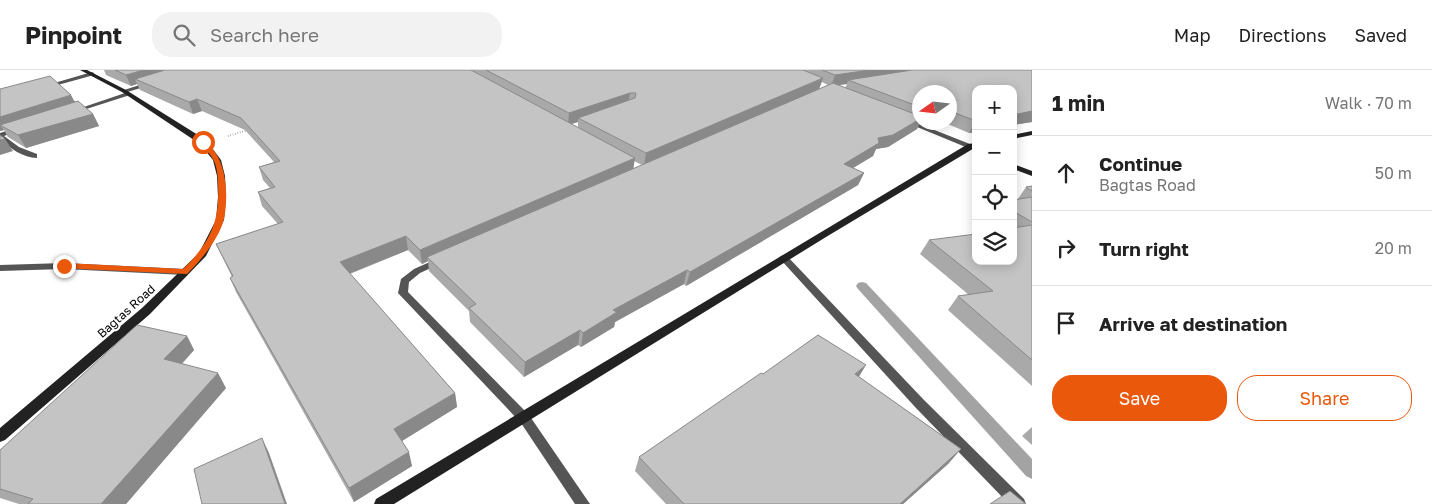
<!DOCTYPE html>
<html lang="en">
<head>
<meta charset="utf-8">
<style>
  body { margin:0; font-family:"Golos Text",sans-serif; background:#f2f2f2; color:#222 }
  .controls { position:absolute; right:15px; top:15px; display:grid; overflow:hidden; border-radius:10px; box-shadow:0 2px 12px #0003 }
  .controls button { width:45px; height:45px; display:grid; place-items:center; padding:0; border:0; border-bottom:1px solid #e0e0e0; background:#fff; color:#222; font:25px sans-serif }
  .compass { position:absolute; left:912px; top:15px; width:45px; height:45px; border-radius:50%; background:#fff; box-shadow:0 2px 12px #0003; rotate:256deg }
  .stop { position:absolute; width:15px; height:15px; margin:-11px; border:4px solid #ea580c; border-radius:50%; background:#fff }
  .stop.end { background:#ea580c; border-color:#fff; box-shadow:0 1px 5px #0008 }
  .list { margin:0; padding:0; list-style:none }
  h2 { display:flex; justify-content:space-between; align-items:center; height:65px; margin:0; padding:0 20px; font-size:21px }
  h2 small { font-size:16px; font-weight:400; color:#767676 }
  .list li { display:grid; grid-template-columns:32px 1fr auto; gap:15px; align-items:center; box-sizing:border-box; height:75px; padding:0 20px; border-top:1px solid #e0e0e0 }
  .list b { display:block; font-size:19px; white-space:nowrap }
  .list p { margin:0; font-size:16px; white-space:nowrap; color:#767676 }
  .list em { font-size:16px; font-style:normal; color:#767676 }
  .actions { display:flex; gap:10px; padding:15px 20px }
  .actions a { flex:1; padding:11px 0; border:1px solid #ea580c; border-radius:20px; text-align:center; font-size:18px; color:#ea580c }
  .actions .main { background:#ea580c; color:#fff }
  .icon { flex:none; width:28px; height:28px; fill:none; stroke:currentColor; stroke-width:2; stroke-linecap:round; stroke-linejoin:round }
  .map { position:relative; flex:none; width:1032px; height:434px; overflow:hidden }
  header { display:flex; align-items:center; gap:30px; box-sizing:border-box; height:70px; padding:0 25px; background:#fff; border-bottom:1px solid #e0e0e0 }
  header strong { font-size:24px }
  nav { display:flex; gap:28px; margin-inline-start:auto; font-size:18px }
  .search { width:350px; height:45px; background:#f2f2f2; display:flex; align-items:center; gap:12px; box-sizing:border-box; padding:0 18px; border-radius:20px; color:#767676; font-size:19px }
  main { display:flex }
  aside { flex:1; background:#fff }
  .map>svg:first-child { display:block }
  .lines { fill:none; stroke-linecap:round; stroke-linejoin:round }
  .stream { fill:#a3a3a3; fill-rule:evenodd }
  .path { stroke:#777; stroke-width:2; stroke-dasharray:0.5 2; stroke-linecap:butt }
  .lane { fill:#555; fill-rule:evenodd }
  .street { fill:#555; fill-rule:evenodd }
  .secondary { fill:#222; fill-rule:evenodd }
  .wall { fill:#a9a9a9; fill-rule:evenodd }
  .shaded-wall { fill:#898989 }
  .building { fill:#c4c4c4; stroke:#898989 }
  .route { fill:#ea580c }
  .labels { text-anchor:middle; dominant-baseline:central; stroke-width:4; stroke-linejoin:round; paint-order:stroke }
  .street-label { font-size:12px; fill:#000; stroke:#fff }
</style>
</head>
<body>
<header>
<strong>Pinpoint</strong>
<div class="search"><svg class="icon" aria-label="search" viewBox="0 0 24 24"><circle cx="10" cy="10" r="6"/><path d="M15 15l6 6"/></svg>Search here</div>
<nav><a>Map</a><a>Directions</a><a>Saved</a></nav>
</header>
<main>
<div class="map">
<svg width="1032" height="434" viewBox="0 0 1032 434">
  <rect width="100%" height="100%" fill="#fff"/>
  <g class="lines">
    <polygon class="stream" points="862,212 866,213 1032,389 1032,409 1026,406 858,219 856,216 858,213"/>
    <polyline class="path" points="228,66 248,60"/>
    <g class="lane">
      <polygon points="92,2 94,3 94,5 47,18 44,16"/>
      <polygon points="128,22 131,24 130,25 77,42 72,41"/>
      <path d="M18 57 21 59 20 60 4 66 19 77 37 84V88C23 88 10 78 0 69V63Z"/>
      <polygon points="64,193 185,199 190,202 185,205 64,199 0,201 0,195"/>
    </g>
    <g class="street">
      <polygon points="152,11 155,13 154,14 124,23 121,21"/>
      <polygon points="905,50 909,50 975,76 968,78 905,52"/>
      <polygon points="784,185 787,186 924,330 1024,429 1026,434 1009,434 916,338 781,190 779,188 781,186"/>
      <polygon points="441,187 446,190 444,192 420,203 409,212 408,222 529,345 590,434 575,434 521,353 398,223 401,209 414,199"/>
    </g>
    <g class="secondary">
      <polygon points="80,0 87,0 126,20 206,70 221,90 225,106 226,127 224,150 206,186 150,244 5,370 0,372 0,358 142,238 199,183 216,150 218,127 217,106 213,90 200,74 122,22"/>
      <polygon points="1032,61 1032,65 1013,69 1013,65"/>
      <polygon points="976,73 976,77 826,167 394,434 374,434 376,429 968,74"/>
      <polygon points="1013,94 1032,101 1032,106 1013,99"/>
    </g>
  </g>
  <g class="wall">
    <path d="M104 0H1032V52L1013 55 976 19V62L969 63 943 52H950V22H920V52L917 59 888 77 876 79 873 86 853 98 864 103 858 115 686 216 684 214 615 252 614 257 581 277 578 275 524 307 470 252 469 241 429 201 428 191 422 194 408 180 350 204 455 323 457 337 402 371 412 396 354 432 236 222 230 208 232 207 216 174 278 154 262 136 258 122 270 118 263 110 259 97 274 92 245 60 202 41 193 44 140 20 137 14 131 16 106 5ZM822 12 828 15 819 19ZM847 14 845 18 838 15ZM578 52V58L571 54ZM634 91 642 95 633 99Z"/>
    <polygon points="0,19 75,31 93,44 99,56 26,78 8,67 4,60 0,61"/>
    <polygon points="1032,116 1032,316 948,240 958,226 969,225 920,184 929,170 1013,191 1013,130 1018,129 1026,117"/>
    <polygon points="187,266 194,280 182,294 226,318 126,434 19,434 0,428 0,380"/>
    <polygon points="763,304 859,307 961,379 948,394 903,434 666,434 635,401 639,387"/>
    <polygon points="1032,357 1032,375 1022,366"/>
  </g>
  <g class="shaded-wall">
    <polygon points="144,0 184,0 135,9 137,14 131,16 126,5"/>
    <polygon points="870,0 937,0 848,10 847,14 831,16 835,5"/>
    <polygon points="823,8 819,19 644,96 646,83"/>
    <polygon points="630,23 628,34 578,48 578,52 568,55 569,43"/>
    <polygon points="71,25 77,36 0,55 4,60 0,61 0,47"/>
    <polygon points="197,29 202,41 193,44 189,32"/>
    <polygon points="1032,41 1032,52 1013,55 1013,45"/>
    <polygon points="93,44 99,56 26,78 18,65"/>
    <polygon points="920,49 920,52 917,59 888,77 876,79 873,86 838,107 844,94 878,68"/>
    <polygon points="976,51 976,62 969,63"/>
    <polygon points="5,69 13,81 0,85 0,70"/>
    <polygon points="635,88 633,101 427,187 428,191 422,194 420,180"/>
    <polygon points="864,103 858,115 686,216 690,202"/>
    <polygon points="406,166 408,180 343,206 340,192"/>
    <polygon points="687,200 684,214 615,252 614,257 581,277 583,263 613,240"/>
    <polygon points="580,260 578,275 524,307 525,292"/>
    <polygon points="187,266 194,280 172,304 164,289"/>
    <polygon points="866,295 857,310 855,304"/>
    <polygon points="218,303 226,318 126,434 101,434"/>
    <polygon points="455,323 457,337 397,374 394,359"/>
    <polygon points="262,368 269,383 287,434 285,434"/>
    <polygon points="961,379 948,394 903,434 900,434"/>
    <polygon points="409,382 412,396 354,432 349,418"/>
  </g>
  <g class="building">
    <polygon points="115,0 144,0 126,5"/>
    <polygon points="165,0 471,0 635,88 420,180 406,166 340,192 455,323 394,359 409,382 349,418 230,208 233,206 216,174 283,152 258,122 275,117 259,97 280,91 241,48 197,29 189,32 135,9"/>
    <polygon points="486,0 803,0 823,8 646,83 578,48 635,28 636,23 630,23 569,43"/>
    <polygon points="822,0 870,0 835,5"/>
    <polygon points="912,0 1032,0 1032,41 1013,45 1013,19 976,19 976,51 950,41 950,22 920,22 920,37 848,10"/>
    <polygon points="50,6 71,25 0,47 0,19"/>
    <polygon points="833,13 920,46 920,49 893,65 878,68 879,73 844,94 864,103 690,202 687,200 613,240 617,242 583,263 580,260 525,292 469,238 476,234 427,187"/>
    <polygon points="78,31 93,44 18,65 0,55"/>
    <polygon points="0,65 5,69 0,70"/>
    <polygon points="1032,116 1032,121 1026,117"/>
    <polygon points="1032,127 1032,152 1013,141 1013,130"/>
    <polygon points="1032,155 1032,290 958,226 993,221 929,170 976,164 976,191 1013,191 1013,158"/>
    <polygon points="137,255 187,266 164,289 218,303 101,434 28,434 33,429 0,419 0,380"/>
    <polygon points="818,265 866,295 855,304 961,379 900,434 684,434 639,387 761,303 763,304"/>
    <polygon points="262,368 285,434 202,434 194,399"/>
    <polygon points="1010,421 1026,434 990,434"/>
  </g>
  <path class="route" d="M203 71C227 85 229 124 224 149 219 169 201 190 187 204L61 198V194L64 193 183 199C210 173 220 152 218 114 218 107 217 97 214 91 211 84 204 78 200 72Z"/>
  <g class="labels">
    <g class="street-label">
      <text transform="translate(126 241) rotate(-42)">Bagtas Road</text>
    </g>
  </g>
</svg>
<div class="controls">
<button>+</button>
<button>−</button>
<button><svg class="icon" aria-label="locate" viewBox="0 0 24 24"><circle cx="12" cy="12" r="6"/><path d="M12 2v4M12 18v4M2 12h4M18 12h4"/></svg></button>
<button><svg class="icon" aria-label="layers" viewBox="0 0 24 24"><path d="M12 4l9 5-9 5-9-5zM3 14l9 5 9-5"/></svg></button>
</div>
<svg class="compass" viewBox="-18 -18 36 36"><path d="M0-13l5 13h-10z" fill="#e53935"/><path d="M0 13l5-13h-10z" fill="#767676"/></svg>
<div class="stop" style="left:203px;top:72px"></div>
<div class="stop end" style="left:64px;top:196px"></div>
</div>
<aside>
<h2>1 min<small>Walk · 70 m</small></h2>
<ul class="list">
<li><svg class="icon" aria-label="ahead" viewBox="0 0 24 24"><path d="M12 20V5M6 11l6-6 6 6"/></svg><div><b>Continue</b><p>Bagtas Road</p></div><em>50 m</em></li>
<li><svg class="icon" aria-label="right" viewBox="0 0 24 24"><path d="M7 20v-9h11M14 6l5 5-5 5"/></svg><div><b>Turn right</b></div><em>20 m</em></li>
<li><svg class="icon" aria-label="arrive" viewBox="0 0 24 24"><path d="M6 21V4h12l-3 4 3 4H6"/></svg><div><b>Arrive at destination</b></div></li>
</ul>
<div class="actions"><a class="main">Save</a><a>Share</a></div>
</aside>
</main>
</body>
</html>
